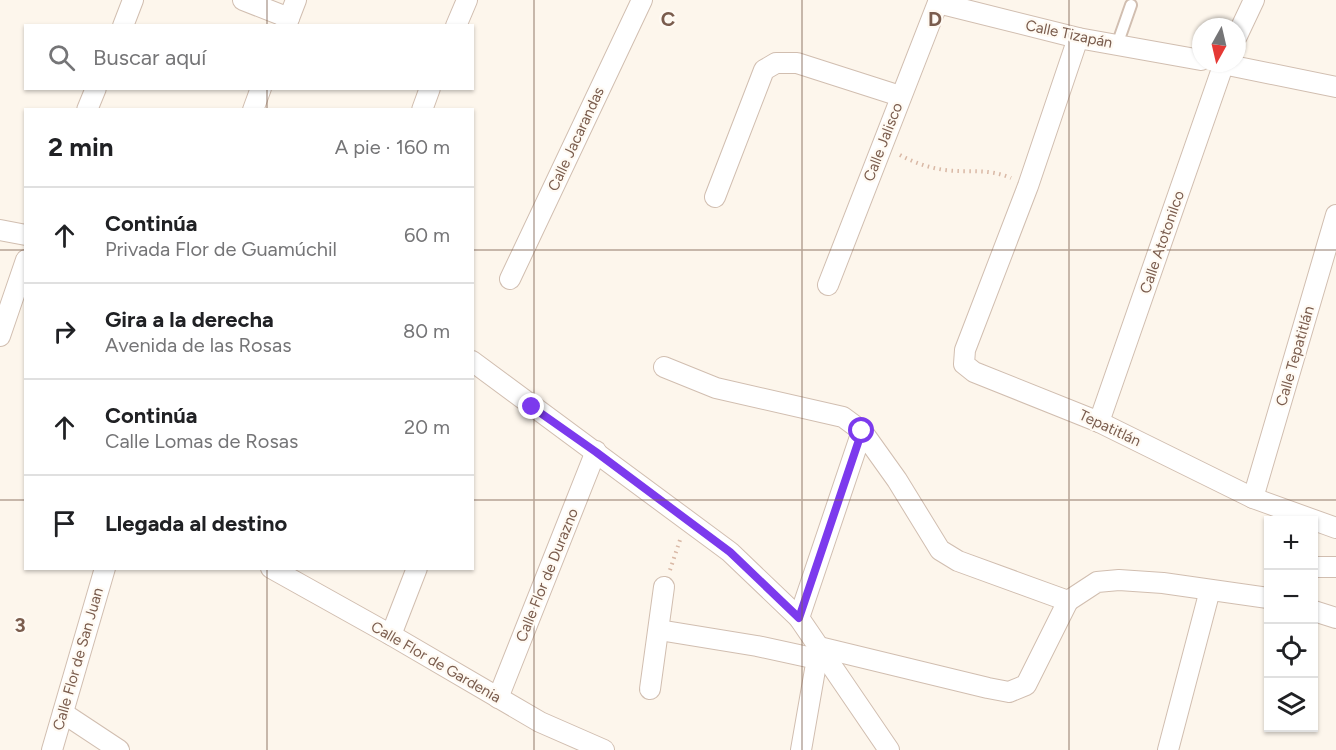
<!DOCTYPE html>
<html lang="es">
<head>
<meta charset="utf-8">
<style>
  body { margin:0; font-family:Figtree,sans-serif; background:#f2f2f2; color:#202124 }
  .controls { position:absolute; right:18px; bottom:18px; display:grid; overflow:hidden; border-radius:0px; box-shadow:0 2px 4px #0004 }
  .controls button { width:54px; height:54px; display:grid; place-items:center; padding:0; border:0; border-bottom:2px solid #e0e0e0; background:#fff; color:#202124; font:30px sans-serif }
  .compass { position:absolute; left:1192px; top:18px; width:54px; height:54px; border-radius:50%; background:#fff; box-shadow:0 2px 4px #0004; rotate:188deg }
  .stop { position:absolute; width:18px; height:18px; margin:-14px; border:4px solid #7c3aed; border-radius:50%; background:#fff }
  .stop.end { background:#7c3aed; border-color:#fff; box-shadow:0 2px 6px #0008 }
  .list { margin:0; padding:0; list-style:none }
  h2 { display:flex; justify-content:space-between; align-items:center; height:78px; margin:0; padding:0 24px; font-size:26px }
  h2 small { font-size:20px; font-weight:400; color:#757577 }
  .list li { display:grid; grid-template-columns:39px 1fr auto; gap:18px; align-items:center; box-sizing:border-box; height:96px; padding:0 24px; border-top:2px solid #e0e0e0 }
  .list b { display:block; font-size:22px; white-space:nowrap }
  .list p { margin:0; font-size:20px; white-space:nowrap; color:#757577 }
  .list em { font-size:20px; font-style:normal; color:#757577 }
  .icon { flex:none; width:33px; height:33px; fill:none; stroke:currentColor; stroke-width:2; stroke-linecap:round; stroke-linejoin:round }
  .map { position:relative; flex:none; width:1336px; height:750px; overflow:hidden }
  .search { position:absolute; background:#fff; box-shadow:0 2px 4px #0004; left:24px; top:24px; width:450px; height:66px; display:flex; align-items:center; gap:15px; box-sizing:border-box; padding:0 21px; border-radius:0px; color:#757577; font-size:22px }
  .panel { position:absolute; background:#fff; box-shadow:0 2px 4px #0004; left:24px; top:108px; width:450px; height:462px; border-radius:0px }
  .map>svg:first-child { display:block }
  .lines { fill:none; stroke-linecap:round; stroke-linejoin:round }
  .service-casing { stroke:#d1beb0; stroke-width:14 }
  .minor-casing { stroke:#d1beb0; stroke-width:22 }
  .path { stroke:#d9b8a5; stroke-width:4; stroke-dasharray:1.5 4.5; stroke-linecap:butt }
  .service { stroke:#fff; stroke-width:10 }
  .minor { stroke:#fff; stroke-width:20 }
  .route { stroke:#7c3aed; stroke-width:8 }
  .grid { fill:none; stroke:#7a5c4d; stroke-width:1.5; stroke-opacity:0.55 }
  .labels { text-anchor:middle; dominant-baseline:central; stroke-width:4.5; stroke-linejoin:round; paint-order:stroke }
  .street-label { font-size:15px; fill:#7a5c4d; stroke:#fffaf3 }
  .grid-label { font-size:20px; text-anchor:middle; font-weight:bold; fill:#7a5c4d; stroke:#fffaf3; stroke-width:4.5; stroke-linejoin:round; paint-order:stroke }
</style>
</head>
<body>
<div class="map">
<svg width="1336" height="750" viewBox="0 0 1336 750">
  <rect width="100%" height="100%" fill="#fdf6ec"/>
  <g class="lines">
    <g class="service-casing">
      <polyline id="service" points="1117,45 1131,5"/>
    </g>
    <g class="minor-casing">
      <g id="minor">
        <polyline points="243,0 289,18"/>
        <polyline points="938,3 1078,38 1201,60"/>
        <polyline points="123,26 133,0"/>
        <polyline points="286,26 296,0"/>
        <polyline points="456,26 467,0"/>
        <polyline points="1237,36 1254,0"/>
        <polyline points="1078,38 1028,186 965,350 964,364 974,372 1099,422 1253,498 1336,528"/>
        <polyline points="1218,63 1336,87"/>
        <polyline points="87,110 96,88"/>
        <polyline points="253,110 261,88"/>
        <polyline points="422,110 430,88"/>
        <polyline points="715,197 764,70 776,63 797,63 900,96"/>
        <polyline points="0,230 26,235"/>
        <polyline points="510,279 642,0"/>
        <polyline points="828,285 939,0"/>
        <polyline points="0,336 26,260"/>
        <polyline points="472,361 730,552 799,618 889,750"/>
        <polyline points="664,367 716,388 843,417 862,431"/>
        <polyline points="1099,422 1224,63"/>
        <polyline points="1253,498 1336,215"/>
        <polyline points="1314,567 1336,567"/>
        <polyline points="271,568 391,635 540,722 604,750"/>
        <polyline points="1068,601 1097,582 1119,580 1163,583 1268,598"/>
        <polyline points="1314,611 1336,618"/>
        <polyline points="799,618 862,431 897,480 940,550 958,561 1068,601"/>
        <polyline points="659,630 757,646 817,659"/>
        <polyline points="391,635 417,568"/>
        <polyline points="650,689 664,587"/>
        <polyline points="498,698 596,451"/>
        <polyline points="63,713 119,750"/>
        <polyline points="52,750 105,568"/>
        <polyline points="801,750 819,647 988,688 1009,692 1026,685 1068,601"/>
        <polyline points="1168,750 1210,590"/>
      </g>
    </g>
    <g class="path">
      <path d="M900 155C913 162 929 168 945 170 969 173 988 168 1011 178"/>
      <polyline points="670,570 680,540"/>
    </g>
    <use href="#service" class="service"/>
    <use href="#minor" class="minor"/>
  </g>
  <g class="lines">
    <polyline class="route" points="532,407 596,452 730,552 799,618 862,431"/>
  </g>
  <path class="grid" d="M267 0V26M534 0V750M802 0V750M1069 0V750M267 88V110M0 250H26M472 250H1336M0 500H26M472 500H1336M267 568V750"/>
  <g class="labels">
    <g class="street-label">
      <text transform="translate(1069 34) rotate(12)">Calle Tizapán</text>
      <text transform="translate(576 139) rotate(-65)">Calle Jacarandas</text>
      <text transform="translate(883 142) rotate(-69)">Calle Jalisco</text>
      <text transform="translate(1162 242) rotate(-71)">Calle Atotonilco</text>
      <text transform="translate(1295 356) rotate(-74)">Calle Tepatitlán</text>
      <text transform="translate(1110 428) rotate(25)">Tepatitlán</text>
      <text transform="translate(547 575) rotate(-68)">Calle Flor de Durazno</text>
      <text transform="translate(78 659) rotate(-74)">Calle Flor de San Juan</text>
      <text transform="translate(436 662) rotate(30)">Calle Flor de Gardenia</text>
    </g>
  </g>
  <g class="grid-label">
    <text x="668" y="26">C</text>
    <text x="935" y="26">D</text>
    <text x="20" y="632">3</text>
  </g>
</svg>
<div class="controls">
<button>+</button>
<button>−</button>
<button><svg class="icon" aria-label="locate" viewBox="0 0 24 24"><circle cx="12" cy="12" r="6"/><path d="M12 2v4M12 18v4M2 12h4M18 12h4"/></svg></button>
<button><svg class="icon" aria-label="layers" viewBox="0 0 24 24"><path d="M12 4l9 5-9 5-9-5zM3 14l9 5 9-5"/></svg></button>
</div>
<svg class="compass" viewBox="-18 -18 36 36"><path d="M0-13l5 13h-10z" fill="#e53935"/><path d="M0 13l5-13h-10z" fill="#757577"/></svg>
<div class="stop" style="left:862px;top:431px"></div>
<div class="stop end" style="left:532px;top:407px"></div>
<div class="search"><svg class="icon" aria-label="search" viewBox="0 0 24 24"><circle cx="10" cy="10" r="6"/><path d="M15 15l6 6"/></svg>Buscar aquí</div>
<section class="panel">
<h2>2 min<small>A pie · 160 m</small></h2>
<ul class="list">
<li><svg class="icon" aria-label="ahead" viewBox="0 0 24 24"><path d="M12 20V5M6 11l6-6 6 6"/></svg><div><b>Continúa</b><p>Privada Flor de Guamúchil</p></div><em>60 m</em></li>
<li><svg class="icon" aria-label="right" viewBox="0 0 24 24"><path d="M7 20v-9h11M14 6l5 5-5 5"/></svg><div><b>Gira a la derecha</b><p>Avenida de las Rosas</p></div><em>80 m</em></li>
<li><svg class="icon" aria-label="ahead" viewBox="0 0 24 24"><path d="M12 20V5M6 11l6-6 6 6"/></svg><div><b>Continúa</b><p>Calle Lomas de Rosas</p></div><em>20 m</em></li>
<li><svg class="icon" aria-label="arrive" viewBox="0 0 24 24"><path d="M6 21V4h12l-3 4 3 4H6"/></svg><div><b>Llegada al destino</b></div></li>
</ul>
</section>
</div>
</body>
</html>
